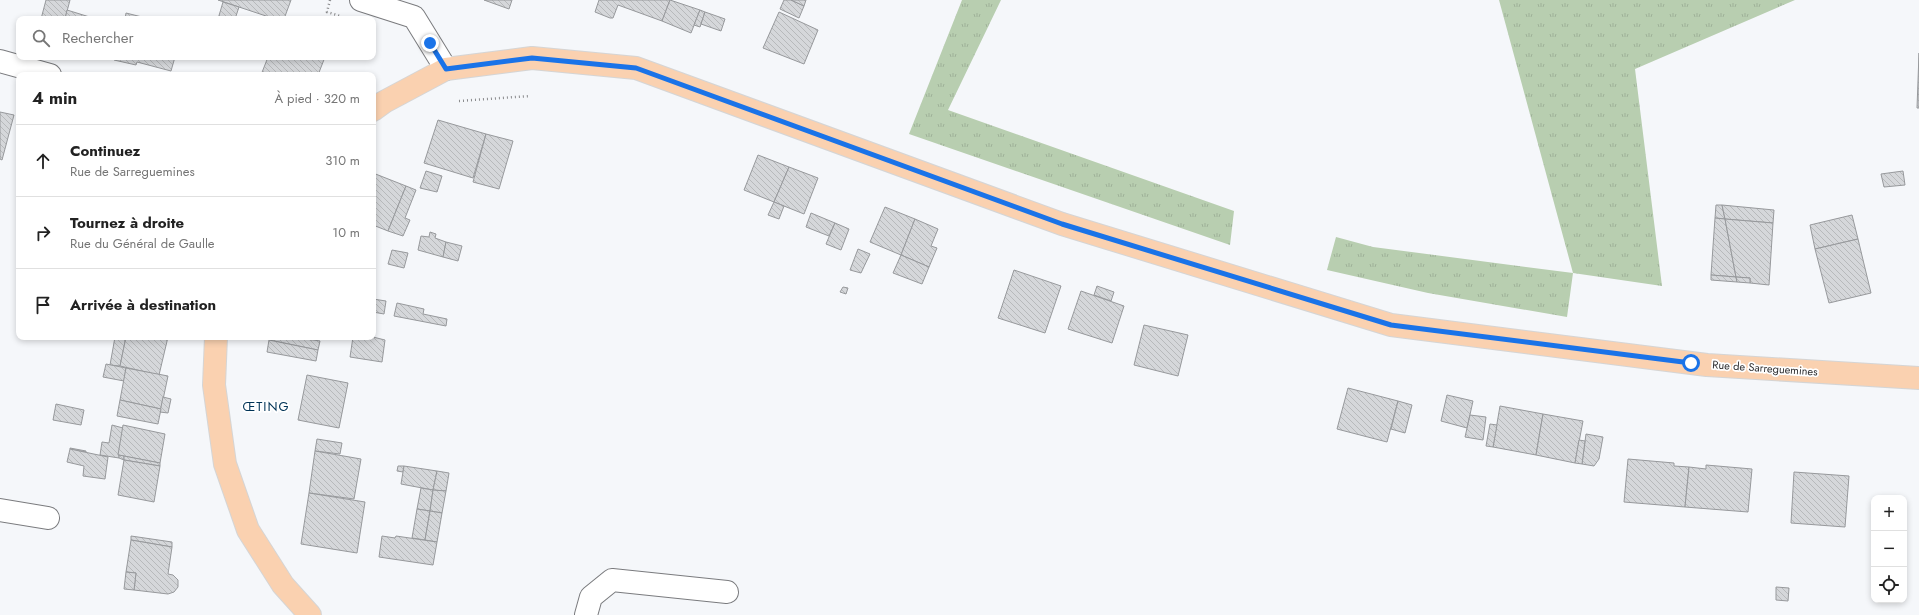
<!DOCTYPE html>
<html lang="fr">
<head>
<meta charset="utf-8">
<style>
  body { margin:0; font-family:Jost,sans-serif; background:#f6f6f6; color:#222 }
  .controls { position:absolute; right:12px; bottom:12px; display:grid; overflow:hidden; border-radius:8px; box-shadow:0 2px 6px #0003 }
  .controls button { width:36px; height:36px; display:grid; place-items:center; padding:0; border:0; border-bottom:1px solid #e0e0e0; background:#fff; color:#222; font:20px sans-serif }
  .stop { position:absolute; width:12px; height:12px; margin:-9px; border:3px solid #1a73e8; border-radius:50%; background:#fff }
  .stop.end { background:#1a73e8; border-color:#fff; box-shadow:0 1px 4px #0008 }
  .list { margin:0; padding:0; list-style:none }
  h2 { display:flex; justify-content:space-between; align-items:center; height:52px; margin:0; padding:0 16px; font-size:17px }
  h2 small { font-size:13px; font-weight:400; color:#767676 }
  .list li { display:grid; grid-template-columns:26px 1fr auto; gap:12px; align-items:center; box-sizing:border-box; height:72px; padding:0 16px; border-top:1px solid #e0e0e0 }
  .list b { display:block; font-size:15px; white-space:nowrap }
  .list p { margin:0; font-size:13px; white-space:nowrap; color:#767676 }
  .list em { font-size:13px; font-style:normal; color:#767676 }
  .icon { flex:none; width:22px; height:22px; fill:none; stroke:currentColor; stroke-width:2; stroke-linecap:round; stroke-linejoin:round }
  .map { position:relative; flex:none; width:1919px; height:615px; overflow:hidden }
  .search { position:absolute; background:#fff; box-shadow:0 2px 6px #0003; left:16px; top:16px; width:360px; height:44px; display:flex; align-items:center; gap:10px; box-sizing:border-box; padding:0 14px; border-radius:8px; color:#767676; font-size:15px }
  .panel { position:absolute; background:#fff; box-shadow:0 2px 6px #0003; left:16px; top:72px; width:360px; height:268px; border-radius:8px }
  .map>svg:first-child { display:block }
  .grass { fill:url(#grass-tufts) }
  .building { fill:url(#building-back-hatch); stroke:#97999c }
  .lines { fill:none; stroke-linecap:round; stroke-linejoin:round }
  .minor-casing { stroke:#7a7b7e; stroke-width:24 }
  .major-casing { stroke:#d5d5d5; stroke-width:24 }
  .path { stroke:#898a8c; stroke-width:2.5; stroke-dasharray:1 3; stroke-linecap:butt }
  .minor { stroke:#fff; stroke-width:22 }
  .major { stroke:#fad1b0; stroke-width:22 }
  .route { stroke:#1a73e8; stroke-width:5 }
  .labels { text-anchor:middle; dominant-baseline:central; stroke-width:3.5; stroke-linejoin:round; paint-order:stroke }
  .street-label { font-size:11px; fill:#2c2c2e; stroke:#fff }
  .quarter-label { font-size:13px; letter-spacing:1px; fill:#003356; stroke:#fff }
</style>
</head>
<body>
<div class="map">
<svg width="1919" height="615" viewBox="0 0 1919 615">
  <defs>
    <pattern id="grass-tufts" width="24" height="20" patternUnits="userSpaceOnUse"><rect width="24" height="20" fill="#b8ceb0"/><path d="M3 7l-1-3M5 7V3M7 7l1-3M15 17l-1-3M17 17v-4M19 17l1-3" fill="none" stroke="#9eb198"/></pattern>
    <pattern id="building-back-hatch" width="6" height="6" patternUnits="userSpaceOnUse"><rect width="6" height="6" fill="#d5d7da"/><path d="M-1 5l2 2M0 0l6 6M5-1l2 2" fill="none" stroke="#b7b9bb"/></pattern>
  </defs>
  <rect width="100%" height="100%" fill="#f5f7fa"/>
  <g class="grass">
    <polygon points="962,0 1001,0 948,110 1234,211 1230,245 909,134"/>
    <polygon points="1499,0 1795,0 1635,69 1662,286 1573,273 1567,317 1428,293 1327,270 1336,237 1373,247 1573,273"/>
  </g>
  <g class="building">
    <polygon points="46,0 70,0 65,19 41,19"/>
    <polygon points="218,0 291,0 284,19 275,19"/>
    <polygon points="484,0 512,0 509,9"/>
    <polygon points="599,0 670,0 662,21 618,5 613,18 610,18 595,12"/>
    <polygon points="670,0 700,10 691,33 662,21"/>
    <polygon points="784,0 791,0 804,6 799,18 780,9"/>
    <polygon points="791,0 806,0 804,6"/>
    <polygon points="223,2 239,7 235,19 218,19"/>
    <polygon points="67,10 96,19 65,19"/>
    <polygon points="700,10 705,12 700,27 694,25"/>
    <polygon points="705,12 725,19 721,31 701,24"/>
    <polygon points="779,12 818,30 804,64 763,48"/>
    <polygon points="126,13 150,19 125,19"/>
    <polygon points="1919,53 1919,108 1917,108"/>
    <polygon points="115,57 175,57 171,71 137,62 136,65 114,60"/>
    <polygon points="268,57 325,57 318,75 261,75"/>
    <polygon points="0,112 14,115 2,160 0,159"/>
    <polygon points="438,120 486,134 473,178 424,163"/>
    <polygon points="486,134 513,141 499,189 473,182"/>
    <polygon points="758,155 789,167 774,202 744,190"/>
    <polygon points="789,167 818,178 804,214 774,202"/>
    <polygon points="426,171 442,176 437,192 420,188"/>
    <polygon points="1903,171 1905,185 1884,187 1881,174"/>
    <polygon points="373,173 406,186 388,231 373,225"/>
    <polygon points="406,186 416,190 405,218 410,220 403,236 388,231"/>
    <polygon points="774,202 784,206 779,219 768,215"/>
    <polygon points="1716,205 1722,205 1725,219 1715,218"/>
    <polygon points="1722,205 1774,210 1773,223 1725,219"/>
    <polygon points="885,207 915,219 901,255 870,242"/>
    <polygon points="811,213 835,223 829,236 806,227"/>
    <polygon points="1852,215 1858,239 1815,249 1810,225"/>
    <polygon points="1715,218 1725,219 1736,277 1711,275"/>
    <polygon points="915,219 938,229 931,246 937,248 929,267 901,255"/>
    <polygon points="1725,219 1773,223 1769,285 1750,283 1750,278 1736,277"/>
    <polygon points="835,223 849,229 841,250 826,244"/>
    <polygon points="430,232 436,234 435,238 446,242 443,257 418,250 421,236 429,237"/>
    <polygon points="1858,239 1871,293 1829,303 1815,249"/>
    <polygon points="446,242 462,246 458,261 443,257"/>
    <polygon points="858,249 870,254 861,273 850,270"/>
    <polygon points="392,250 408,253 404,268 388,264"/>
    <polygon points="901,255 929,267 922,284 893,273"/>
    <polygon points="1014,270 1061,286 1045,333 998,318"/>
    <polygon points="1711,275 1736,277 1737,282 1711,280"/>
    <polygon points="1736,277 1750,278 1750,283 1737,282"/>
    <polygon points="1097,286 1114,292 1111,301 1094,295"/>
    <polygon points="843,287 848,288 846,294 840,292"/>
    <polygon points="1081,291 1124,306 1112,343 1068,329"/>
    <polygon points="373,299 386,301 384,314 373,312"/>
    <polygon points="397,303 424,309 423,314 447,319 446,326 394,316"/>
    <polygon points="1144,325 1188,335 1178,376 1134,365"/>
    <polygon points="115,337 126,337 120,366 110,365"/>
    <polygon points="126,337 168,337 159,375 120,366"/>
    <polygon points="270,337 294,337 320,341 318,350 269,340"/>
    <polygon points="294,337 313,337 312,340"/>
    <polygon points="353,337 373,337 385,340 382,362 350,357"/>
    <polygon points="269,340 318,350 316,361 267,352"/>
    <polygon points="106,364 126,368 124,381 103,377"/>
    <polygon points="126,368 168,376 161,409 120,400"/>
    <polygon points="307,375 348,383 339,428 298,420"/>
    <polygon points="1348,388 1398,401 1387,442 1337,429"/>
    <polygon points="1447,395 1473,401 1467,428 1441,421"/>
    <polygon points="163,397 171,399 168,413 160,412"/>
    <polygon points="120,400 161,409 158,424 117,416"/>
    <polygon points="1398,401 1412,405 1405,433 1391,429"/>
    <polygon points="56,404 84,410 81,425 53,420"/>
    <polygon points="1500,406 1543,414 1536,455 1493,447"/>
    <polygon points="1543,414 1583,421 1575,463 1536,455"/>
    <polygon points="1470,415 1486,417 1483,440 1465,437"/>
    <polygon points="1490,424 1497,425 1493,447 1486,446"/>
    <polygon points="112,425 123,428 119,458 100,455 102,442 109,443"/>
    <polygon points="123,425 165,434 160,463 118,455"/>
    <polygon points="1586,434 1603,437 1599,459 1594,466 1582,464"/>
    <polygon points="317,439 342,443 340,454 315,451"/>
    <polygon points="1579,440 1585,441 1582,464 1575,463"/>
    <polygon points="70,448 86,451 86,452 70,449"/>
    <polygon points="70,449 108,457 105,479 83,476 84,466 67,462"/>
    <polygon points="315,451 361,459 354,499 309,493"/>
    <polygon points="119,455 124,456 124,460 119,458"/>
    <polygon points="124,456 160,463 160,466 124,460"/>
    <polygon points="1628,459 1674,463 1674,466 1689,467 1685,507 1624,502"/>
    <polygon points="124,460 160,466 154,502 118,495"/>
    <polygon points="1706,465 1752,469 1748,512 1685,507 1689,467 1706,469"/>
    <polygon points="398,466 404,466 403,472 397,471"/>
    <polygon points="404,466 437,471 433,490 401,484"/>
    <polygon points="437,471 449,473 446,491 433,490"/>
    <polygon points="1794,472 1849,476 1845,527 1791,523"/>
    <polygon points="421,488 433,490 430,511 417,509"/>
    <polygon points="433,490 446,491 442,513 430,511"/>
    <polygon points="309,493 365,502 357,553 301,544"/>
    <polygon points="417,509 430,511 425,540 412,538"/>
    <polygon points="430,511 442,513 437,542 425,540"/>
    <polygon points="131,536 172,542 172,547 131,540"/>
    <polygon points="382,536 395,538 396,536 437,542 433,565 379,557"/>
    <polygon points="131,540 172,547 168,574 173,575 178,580 178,587 174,592 168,594 134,590 136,573 126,572"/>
    <polygon points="126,572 136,573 134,590 124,589"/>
    <polygon points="1776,587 1789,588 1788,601 1776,600"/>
  </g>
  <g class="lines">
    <g class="minor-casing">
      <g id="minor">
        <polyline points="361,0 414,17 446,69"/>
        <polyline points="0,61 50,75"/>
        <polyline points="0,510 48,518"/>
        <polyline points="586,615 591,597 612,580 727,592"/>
      </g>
    </g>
    <g class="major-casing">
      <g id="major">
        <polyline points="373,110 384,102 446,69 532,58 636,68 1062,224 1391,325 1707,365 1919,378"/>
        <polyline points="216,337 214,385 225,464 248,530 283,585 310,615"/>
      </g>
    </g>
    <g class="path">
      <polyline points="330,0 327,12 340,16"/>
      <polyline points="459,101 530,96"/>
    </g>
    <use href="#minor" class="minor"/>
    <use href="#major" class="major"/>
  </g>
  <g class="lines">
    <polyline class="route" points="430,43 446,69 532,58 636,68 1062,224 1391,325 1691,363"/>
  </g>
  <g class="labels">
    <g class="street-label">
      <text transform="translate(1765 368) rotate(4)">Rue de Sarreguemines</text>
    </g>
    <g class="quarter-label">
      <text x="266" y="406">ŒTING</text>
    </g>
  </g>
</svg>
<div class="controls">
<button>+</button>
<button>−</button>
<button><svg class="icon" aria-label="locate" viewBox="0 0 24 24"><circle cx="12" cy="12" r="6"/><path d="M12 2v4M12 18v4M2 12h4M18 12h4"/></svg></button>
</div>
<div class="stop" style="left:1691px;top:363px"></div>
<div class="stop end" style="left:430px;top:43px"></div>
<div class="search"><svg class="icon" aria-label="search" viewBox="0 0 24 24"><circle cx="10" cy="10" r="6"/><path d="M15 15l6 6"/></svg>Rechercher</div>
<section class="panel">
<h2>4 min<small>À pied · 320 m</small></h2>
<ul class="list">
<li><svg class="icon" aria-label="ahead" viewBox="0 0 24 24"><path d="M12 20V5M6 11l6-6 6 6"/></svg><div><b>Continuez</b><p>Rue de Sarreguemines</p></div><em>310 m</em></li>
<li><svg class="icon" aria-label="right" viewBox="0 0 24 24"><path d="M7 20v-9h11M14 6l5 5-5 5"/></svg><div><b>Tournez à droite</b><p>Rue du Général de Gaulle</p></div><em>10 m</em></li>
<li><svg class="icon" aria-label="arrive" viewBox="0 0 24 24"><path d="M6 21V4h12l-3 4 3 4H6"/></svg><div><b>Arrivée à destination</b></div></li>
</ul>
</section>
</div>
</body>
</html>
